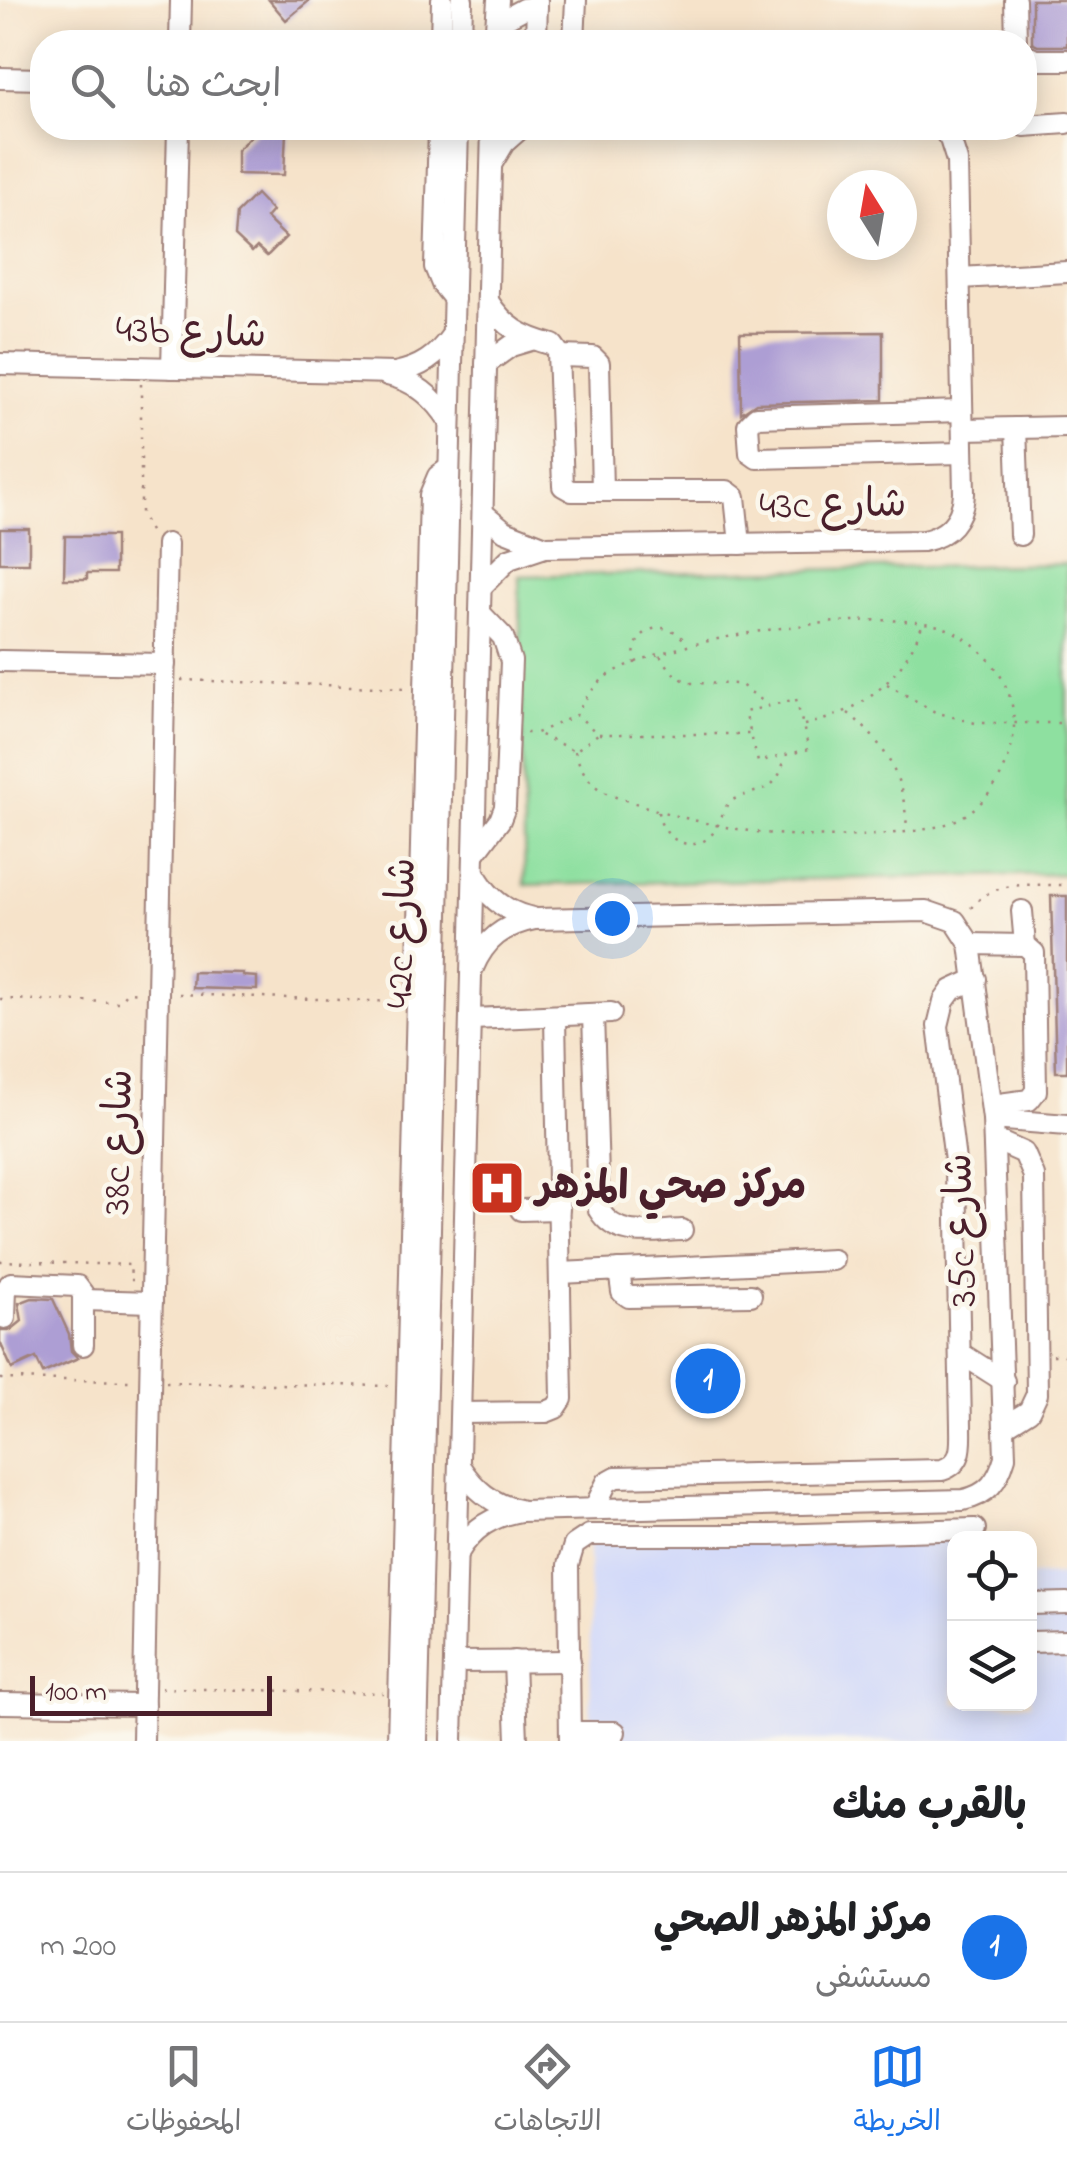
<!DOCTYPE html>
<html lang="ar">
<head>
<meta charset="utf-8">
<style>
  body { margin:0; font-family:"Indie Flower","Playpen Sans Arabic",sans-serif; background:#f2f2f2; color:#202124; direction:rtl }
  .controls { position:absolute; right:30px; bottom:30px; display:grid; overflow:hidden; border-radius:20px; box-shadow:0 5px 25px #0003 }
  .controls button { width:90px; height:90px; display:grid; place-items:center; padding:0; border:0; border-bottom:2px solid #e0e0e0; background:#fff; color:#202124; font:50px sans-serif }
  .compass { position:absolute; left:827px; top:170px; width:90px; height:90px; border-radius:50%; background:#fff; box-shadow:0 5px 25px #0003; rotate:349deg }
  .scale { position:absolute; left:30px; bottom:25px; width:242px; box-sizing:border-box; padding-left:10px; border:5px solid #4a1f2b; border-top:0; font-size:28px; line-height:35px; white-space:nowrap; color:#4a1f2b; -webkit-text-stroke:8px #fbf7ec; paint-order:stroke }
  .you { position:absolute; left:612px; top:918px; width:35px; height:35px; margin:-25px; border:8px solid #fff; border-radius:50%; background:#1a73e8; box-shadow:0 0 0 15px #1a73e833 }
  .badge { display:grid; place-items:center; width:65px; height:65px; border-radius:50%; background:#1a73e8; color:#fff; font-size:32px; font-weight:700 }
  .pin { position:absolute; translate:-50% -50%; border:5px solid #fff; box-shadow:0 2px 10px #0006 }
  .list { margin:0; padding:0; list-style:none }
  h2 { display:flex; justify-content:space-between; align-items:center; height:130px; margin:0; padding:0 40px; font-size:42px }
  h2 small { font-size:32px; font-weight:400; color:#757577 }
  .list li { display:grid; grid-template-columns:65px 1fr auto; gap:30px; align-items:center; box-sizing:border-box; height:150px; padding:0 40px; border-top:2px solid #e0e0e0 }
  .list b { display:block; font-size:38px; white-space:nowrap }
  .list p { margin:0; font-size:32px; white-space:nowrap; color:#757577 }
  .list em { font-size:32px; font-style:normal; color:#757577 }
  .icon { flex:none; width:55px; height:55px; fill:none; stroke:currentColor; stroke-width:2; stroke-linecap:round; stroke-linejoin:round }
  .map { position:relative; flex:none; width:1067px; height:1741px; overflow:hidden; direction:ltr }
  .search { position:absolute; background:#fff; box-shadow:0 5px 25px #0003; left:30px; right:30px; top:30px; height:110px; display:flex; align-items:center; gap:25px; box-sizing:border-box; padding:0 35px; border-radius:40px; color:#757577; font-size:38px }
  .sheet { height:280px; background:#fff }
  nav { display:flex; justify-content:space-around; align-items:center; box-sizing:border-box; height:140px; border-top:2px solid #e0e0e0; background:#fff; font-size:28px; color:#757577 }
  nav a { display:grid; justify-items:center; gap:5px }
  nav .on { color:#1a73e8 }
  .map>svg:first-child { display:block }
  .built { fill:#d2d9f9 }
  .green { fill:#8ee0a0; stroke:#6c8066; stroke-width:2.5 }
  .building { fill:#ad9ed4 }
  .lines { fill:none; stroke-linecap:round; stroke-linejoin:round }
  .minor-casing { stroke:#a0817a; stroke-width:24 }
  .path { stroke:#a0817a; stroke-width:2.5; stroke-dasharray:2.5 8; stroke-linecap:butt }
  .minor { stroke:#fff; stroke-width:20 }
  .labels { text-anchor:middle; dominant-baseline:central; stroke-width:9; stroke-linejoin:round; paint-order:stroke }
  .street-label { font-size:40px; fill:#4a1f2b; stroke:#fbf7ec }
  .poi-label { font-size:40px; font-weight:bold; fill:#4a1f2b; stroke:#fbf7ec; text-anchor:start }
</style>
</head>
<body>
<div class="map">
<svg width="1067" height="1741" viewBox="0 0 1067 1741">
  <rect width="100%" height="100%" fill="#fbf7ec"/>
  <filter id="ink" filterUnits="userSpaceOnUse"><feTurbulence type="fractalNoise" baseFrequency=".01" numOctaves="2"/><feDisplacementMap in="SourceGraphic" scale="20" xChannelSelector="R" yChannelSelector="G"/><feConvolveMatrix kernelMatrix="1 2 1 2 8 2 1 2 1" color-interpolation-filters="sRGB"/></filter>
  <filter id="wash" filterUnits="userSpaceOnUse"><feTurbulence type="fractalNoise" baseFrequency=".0048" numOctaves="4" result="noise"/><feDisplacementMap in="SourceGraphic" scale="40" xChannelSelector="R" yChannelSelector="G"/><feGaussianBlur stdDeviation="2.25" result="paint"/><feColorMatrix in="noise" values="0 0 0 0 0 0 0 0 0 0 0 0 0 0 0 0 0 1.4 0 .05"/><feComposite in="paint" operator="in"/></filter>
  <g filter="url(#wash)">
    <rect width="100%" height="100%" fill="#f6e3ca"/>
    <polygon class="built" points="589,1535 954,1538 954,1704 1030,1704 1030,1576 1067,1575 1067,1741 591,1741"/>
    <polygon class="green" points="1067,564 1067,874 525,885 519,576"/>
    <g id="blocks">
      <g class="building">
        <polygon points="269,0 310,0 286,20"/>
        <polygon points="1032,0 1067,0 1067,46 1038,46 1032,43"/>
        <polygon points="257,130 286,131 284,175 237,174 237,150"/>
        <polygon points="256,194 272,211 266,218 286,237 267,256 257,247 252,252 235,236 237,213"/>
        <polygon points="883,332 883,400 756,403 741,413 740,333"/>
        <rect x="0" y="529" width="29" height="34"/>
        <polygon points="65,536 115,536 115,573 87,573 87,579 64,579"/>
        <polygon points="1051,896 1067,896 1067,1072 1056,1072"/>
        <polygon points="193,972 243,973 243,976 257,977 257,990 192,988"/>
        <polygon points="32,1298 53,1299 69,1334 71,1351 78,1358 43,1373 36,1358 12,1369 0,1342 0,1330 11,1330 22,1321 19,1303"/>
      </g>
    </g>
  </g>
  <g filter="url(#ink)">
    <use href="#blocks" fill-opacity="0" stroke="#a0817a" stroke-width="2.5"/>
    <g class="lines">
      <g class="minor-casing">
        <g id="minor">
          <polyline points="1015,0 1016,42"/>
          <polyline points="497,23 523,9 537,7"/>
          <polyline points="180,42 181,0"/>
          <polyline points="441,42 442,0"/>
          <polyline points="461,42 462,0"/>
          <polyline points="495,42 498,0"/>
          <polyline points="536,42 537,0"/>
          <polyline points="574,42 576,0"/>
          <polyline points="1024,54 1035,60 1067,60"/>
          <polyline points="0,78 42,79"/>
          <polyline points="1024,126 1067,123"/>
          <polyline points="439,128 435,267 442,284 454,299"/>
          <polyline points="946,131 990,128"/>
          <polyline points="492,163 504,143 521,128"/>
          <polyline points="960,278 1067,272"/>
          <path d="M488 301C505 328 523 337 553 345L558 352 563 486 572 491H727L735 497 740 544"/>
          <polyline points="559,356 593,357 599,363 602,491"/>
          <path d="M0 364 395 373C420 368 437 357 452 335"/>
          <polyline points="486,364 511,346 531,340"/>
          <polyline points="172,368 178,128"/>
          <path d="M387 375C416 381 435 398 450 422"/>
          <polyline points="962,411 756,417 748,425 750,453 757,458 963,453"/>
          <polyline points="1016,428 1020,535"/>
          <polyline points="963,429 1067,427"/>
          <polyline points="483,513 505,531 543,546"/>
          <path d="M481 587 509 559 545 547 923 541C948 536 963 519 964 493L957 161 950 139 942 128"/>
          <polyline points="0,661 165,664"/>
          <polyline points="475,853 500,820 505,807 511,661 503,637 480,613"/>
          <path d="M475 874C488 898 506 913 533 918"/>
          <polyline points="1022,911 1025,945"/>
          <polyline points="970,944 1025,945 1034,953 1036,1091 1029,1100 992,1105"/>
          <path d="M593 1014 599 1210C617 1240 652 1231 682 1230"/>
          <polyline points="472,1019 611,1013"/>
          <polyline points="993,1119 1067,1125"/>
          <polyline points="995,1140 1024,1153 1034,1176 1037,1394 1029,1411 1005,1426"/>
          <polyline points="521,1210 559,1209"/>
          <polyline points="619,1270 622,1292 629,1297 751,1295"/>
          <polyline points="560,1273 833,1260"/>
          <polyline points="84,1300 152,1302"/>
          <polyline points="5,1318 6,1288 11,1283 77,1286 83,1294 83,1345"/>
          <polyline points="960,1353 1004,1381"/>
          <polyline points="461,1413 546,1412 556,1408 562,1399 555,1017"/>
          <path d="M460 1467C475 1490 492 1504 519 1510"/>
          <path d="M594 1509 607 1482 616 1477 942 1470C964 1463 961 1445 961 1426L956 1169 938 1026 944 1001 952 990 976 979"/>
          <path d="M458 1553C473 1528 492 1516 521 1511L963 1500C988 1495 998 1481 1005 1457L993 1119 970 944 955 921 926 911 535 919C504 925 485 939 473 968"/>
          <polyline points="1030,1604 1067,1603"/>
          <polyline points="1030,1642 1067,1641"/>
          <polyline points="514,1661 517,1741"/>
          <polyline points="455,1662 570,1661"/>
          <polyline points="0,1703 144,1705"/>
          <polyline points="570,1732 615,1732"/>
          <polyline points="143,1741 167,544"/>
          <polyline points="398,1741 430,495 438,476 449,468"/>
          <polyline points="417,1741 458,128"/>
          <polyline points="452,1741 492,128"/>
          <polyline points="570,1741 568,1565 574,1545 589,1535 771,1535 975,1529"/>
        </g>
      </g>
      <g class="path">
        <polyline points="141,384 141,515 151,533"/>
        <polyline points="660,656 675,675 689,683 740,684 768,705"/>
        <path d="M635 664C628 628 670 614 687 645"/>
        <polyline points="181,680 407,688"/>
        <polyline points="887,684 935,712 975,723 1067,723"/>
        <polygon points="796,699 809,749 758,762 745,712"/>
        <path d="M848 713C887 744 905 781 907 830"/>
        <path d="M804 725C863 712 902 680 923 623"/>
        <polyline points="526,733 536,733 577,715 598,734 575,751 536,733"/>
        <polyline points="599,734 751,734"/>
        <path d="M575 751C579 766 586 779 599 789 611 797 627 800 641 805 722 832 802 842 887 834 912 831 937 830 960 818 993 800 1014 761 1014 724 1014 681 982 641 942 627 876 606 667 638 609 675 594 685 584 699 577 715"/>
        <path d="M658 812C661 839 693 857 713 833 720 824 722 812 729 802 756 786 777 798 785 756"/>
        <path d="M971 908C994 878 1034 886 1067 885"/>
        <polyline points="179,994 396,1002"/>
        <polyline points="0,999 118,1002 127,992 141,993"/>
        <polyline points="0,1261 131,1265 130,1280 133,1280"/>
        <polyline points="1053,1355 1067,1355"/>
        <polyline points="0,1379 133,1381"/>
        <polyline points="166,1382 388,1386"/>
        <polyline points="161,1688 383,1693"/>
      </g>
      <use href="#minor" class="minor"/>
    </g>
  </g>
  <defs>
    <g id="hospital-square" transform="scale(2.875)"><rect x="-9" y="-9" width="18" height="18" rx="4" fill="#c8321e" stroke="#fbf7ec"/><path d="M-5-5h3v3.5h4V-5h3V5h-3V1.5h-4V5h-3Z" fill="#fff"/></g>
  </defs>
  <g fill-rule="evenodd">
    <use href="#hospital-square" x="497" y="1188"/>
  </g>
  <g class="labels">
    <g class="street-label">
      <text transform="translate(191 334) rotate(2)">43b شارع</text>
      <text transform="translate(833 507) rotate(-1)">43c شارع</text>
      <text transform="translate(403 933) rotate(-89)">42c شارع</text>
      <text transform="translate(120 1142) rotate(-89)">38c شارع</text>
      <text transform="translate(963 1230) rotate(-92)">35c شارع</text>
    </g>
    <g class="poi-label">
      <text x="536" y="1188">مركز صحي المزهر</text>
    </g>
  </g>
</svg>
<div class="controls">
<button><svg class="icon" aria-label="locate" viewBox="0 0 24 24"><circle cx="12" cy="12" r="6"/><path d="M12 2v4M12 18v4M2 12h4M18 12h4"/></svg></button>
<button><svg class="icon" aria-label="layers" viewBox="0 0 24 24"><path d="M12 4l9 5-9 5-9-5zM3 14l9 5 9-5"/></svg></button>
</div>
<svg class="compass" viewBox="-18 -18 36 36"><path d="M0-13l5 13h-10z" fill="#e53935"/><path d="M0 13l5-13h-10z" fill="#757577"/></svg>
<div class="scale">100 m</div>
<div class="you"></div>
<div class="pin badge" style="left:708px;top:1381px">1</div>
<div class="search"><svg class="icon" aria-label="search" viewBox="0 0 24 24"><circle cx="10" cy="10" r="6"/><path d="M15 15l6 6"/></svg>ابحث هنا</div>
</div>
<section class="sheet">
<h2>بالقرب منك<small></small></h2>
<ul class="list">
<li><span class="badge">1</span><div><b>مركز المزهر الصحي</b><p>مستشفى</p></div><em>200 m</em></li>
</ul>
</section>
<nav>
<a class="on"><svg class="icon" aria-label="map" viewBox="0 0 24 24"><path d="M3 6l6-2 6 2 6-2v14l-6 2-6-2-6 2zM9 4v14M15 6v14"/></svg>الخريطة</a>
<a><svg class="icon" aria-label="directions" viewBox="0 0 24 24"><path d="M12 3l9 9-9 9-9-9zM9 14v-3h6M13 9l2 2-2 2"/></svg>الاتجاهات</a>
<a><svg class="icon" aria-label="saved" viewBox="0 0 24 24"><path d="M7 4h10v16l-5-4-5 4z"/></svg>المحفوظات</a>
</nav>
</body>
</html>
